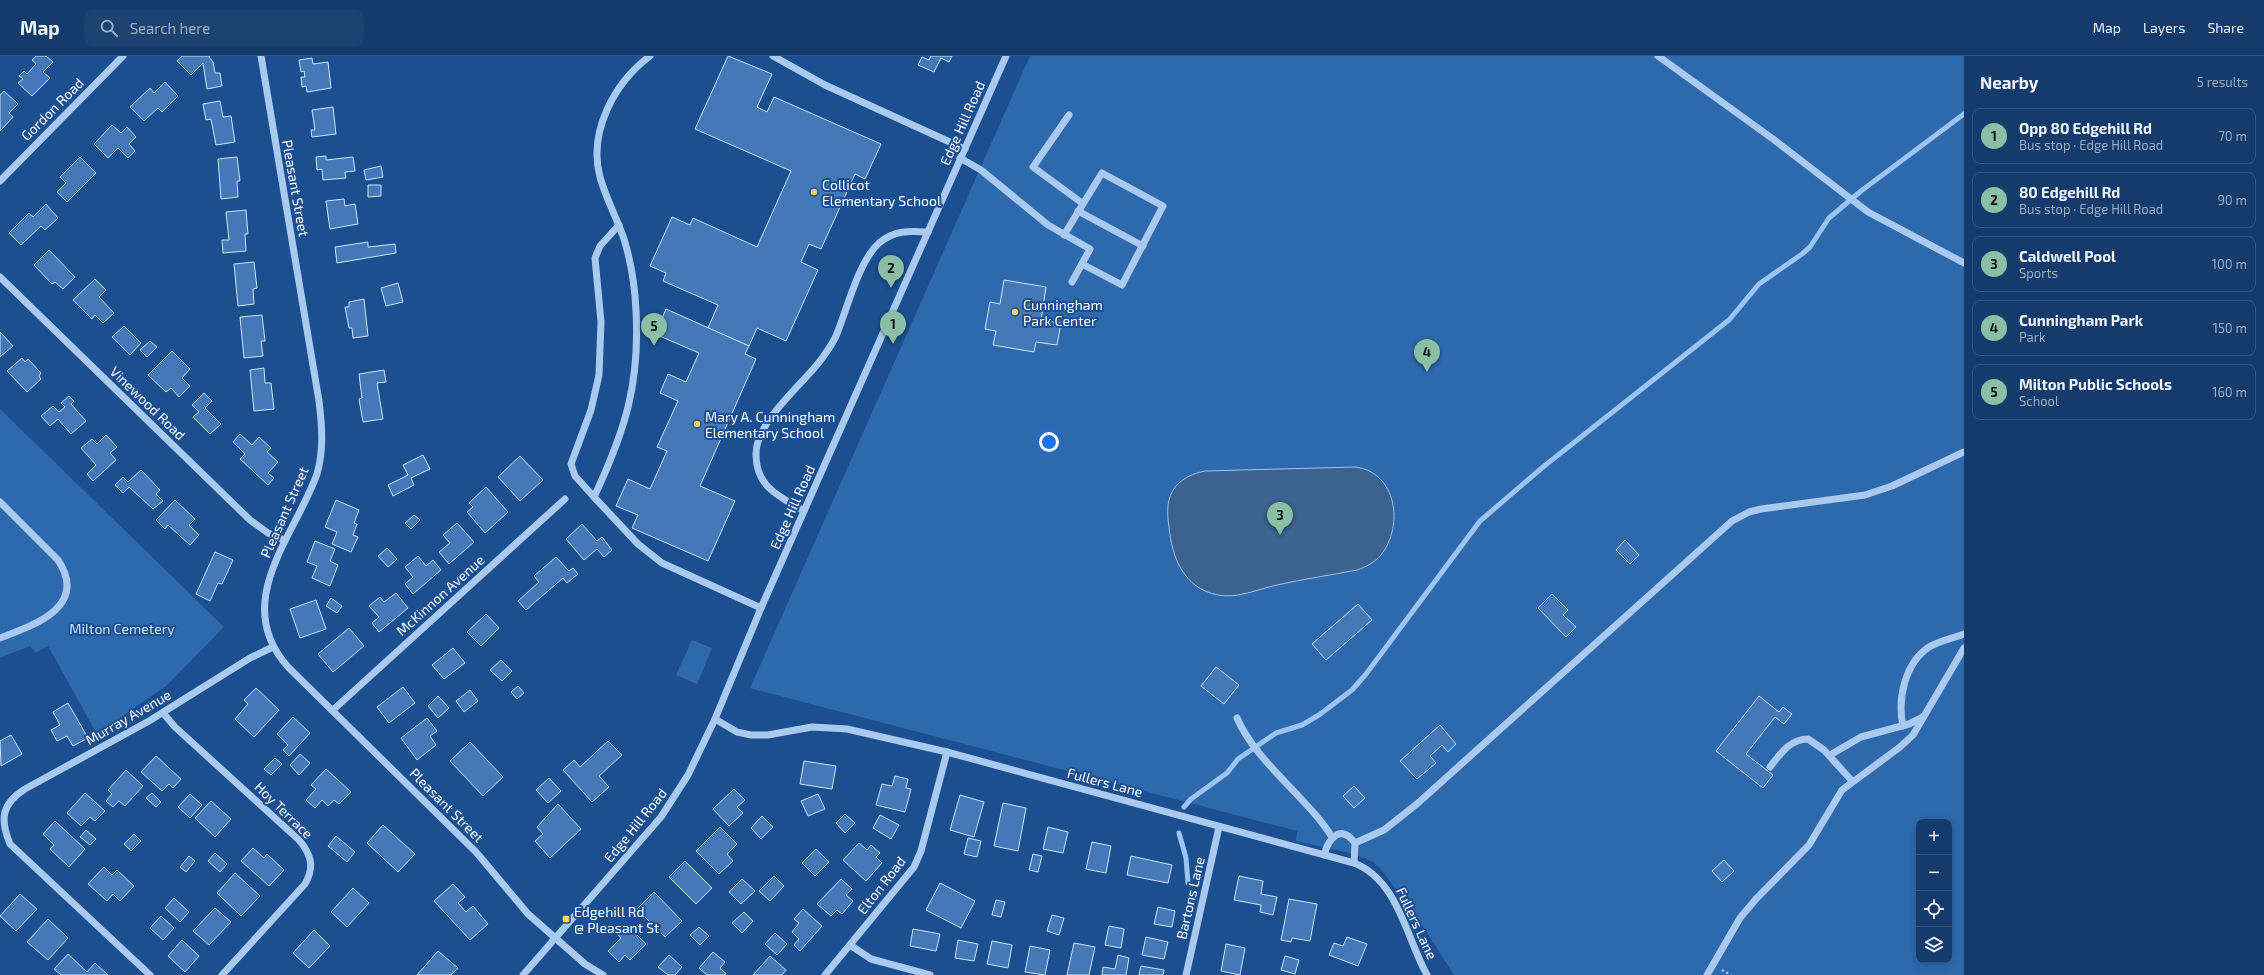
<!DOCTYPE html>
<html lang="en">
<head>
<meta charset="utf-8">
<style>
  body { margin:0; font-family:"Exo 2",sans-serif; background:#1d4271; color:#f1f3f6 }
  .controls { position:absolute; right:12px; bottom:12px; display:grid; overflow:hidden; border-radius:8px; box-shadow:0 2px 10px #0003 }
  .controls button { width:36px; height:36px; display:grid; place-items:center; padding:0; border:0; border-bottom:1px solid #33557e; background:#143b6b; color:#f1f3f6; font:20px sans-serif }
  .you { position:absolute; left:1049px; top:386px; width:14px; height:14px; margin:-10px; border:3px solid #fff; border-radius:50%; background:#1a73e8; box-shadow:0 0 0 6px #1a73e833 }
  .badge { display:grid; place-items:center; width:26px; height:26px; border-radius:50%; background:#8abfa5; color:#111; font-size:13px; font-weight:700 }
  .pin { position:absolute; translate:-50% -33px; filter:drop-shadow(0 1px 2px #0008) }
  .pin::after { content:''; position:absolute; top:21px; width:14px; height:12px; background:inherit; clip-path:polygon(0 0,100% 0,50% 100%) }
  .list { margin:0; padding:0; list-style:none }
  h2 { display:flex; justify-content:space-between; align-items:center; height:52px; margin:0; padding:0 16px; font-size:17px }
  h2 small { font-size:13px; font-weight:400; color:#9dadc1 }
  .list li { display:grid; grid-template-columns:26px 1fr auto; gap:12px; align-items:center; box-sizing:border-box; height:56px; margin:0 8px 8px; padding:0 8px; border:1px solid #33557e; border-radius:8px }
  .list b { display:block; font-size:15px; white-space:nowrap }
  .list p { margin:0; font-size:13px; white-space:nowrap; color:#9dadc1 }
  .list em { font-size:13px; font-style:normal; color:#9dadc1 }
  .icon { flex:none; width:22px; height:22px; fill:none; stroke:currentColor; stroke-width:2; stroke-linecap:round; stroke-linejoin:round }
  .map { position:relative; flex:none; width:1964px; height:919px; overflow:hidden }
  header { display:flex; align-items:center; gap:24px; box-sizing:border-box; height:56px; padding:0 20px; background:#143b6b; border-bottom:1px solid #33557e }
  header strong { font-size:19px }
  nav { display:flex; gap:22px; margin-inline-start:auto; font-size:14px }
  .search { width:280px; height:36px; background:#1d4271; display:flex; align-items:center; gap:10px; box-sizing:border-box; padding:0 14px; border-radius:8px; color:#9dadc1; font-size:15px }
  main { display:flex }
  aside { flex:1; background:#143b6b }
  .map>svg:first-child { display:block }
  .green { fill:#2e69ad; fill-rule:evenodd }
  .water { fill:#3c6290; stroke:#9cc4f0 }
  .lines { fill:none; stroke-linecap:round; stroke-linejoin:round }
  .stream { stroke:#9cc4f0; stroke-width:5 }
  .building { fill:#4478b7; stroke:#cfe3fa }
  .path { stroke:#a9c9ee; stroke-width:2.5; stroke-dasharray:2 3; stroke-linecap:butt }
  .minor { stroke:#a9c9ee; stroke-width:7 }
  .poi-dot { fill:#ffd166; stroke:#1b4f8f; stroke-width:1.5 }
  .labels { text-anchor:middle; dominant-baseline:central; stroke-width:4; stroke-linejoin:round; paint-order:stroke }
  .street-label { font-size:14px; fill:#fff; stroke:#1b4f8f }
  .poi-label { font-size:14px; fill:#fff; stroke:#1b4f8f; text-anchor:start }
  .park-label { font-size:14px; fill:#cfe3fa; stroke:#1b4f8f }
</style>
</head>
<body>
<header>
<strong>Map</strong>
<div class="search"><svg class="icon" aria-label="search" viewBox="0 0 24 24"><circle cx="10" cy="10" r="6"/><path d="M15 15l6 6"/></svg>Search here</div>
<nav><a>Map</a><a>Layers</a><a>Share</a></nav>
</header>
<main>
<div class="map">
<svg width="1964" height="919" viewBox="0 0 1964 919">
  <rect width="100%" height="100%" fill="#1b4f8f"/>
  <g class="green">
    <path d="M1030 0H1964V919H1454L1420 866 1380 812 1373 806 1354 798 1296 785 1297 775 750 632ZM1919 766H1949V904H1919Z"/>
    <polygon points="0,353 224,571 167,629 97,678 48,590 35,597 30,590 0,602"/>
    <polygon points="692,584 712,592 697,628 676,619"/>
  </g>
  <path class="water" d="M1355 411C1397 416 1404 470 1381 499 1375 506 1366 511 1357 514 1331 519 1304 523 1277 529 1258 533 1237 543 1218 539 1183 532 1172 501 1169 471 1167 456 1166 442 1176 430 1183 422 1194 417 1205 415Z"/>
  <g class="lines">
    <g class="stream">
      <polyline points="1184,751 1191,743 1227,717 1238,703 1276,677 1302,669 1319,659 1352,634 1366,618 1480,465 1543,411 1729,264 1759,228 1802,198 1810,191 1829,162 1861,135 1964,58"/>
      <polyline points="1179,777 1186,802 1188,827"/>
    </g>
  </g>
  <g class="building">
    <polygon points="36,0 46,0 53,6 43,16 50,22 32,40 18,27 23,23 19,20 24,15 27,18 36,8 32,4"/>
    <polygon points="182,0 210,0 209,1 213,6 215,17 220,17 222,30 207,33 203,7 191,19 177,5"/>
    <polygon points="728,0 772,18 757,51 767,56 774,41 881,88 865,123 855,118 821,193 809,188 801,206 818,214 786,285 757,272 749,290 708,272 718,249 663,225 666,217 650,210 672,161 690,169 693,162 757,191 791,115 695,73"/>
    <polygon points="931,0 952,0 949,6 941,2 934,16 918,9 922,1 929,4"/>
    <polygon points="312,2 313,8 328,6 331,32 307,36 306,30 302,31 301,21 305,21 304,15 301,16 299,4"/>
    <polygon points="165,26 178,40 162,56 158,52 144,65 130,51 150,32 154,37"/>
    <polygon points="4,35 18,48 9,57 13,61 0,75 0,39"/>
    <polygon points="220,45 223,61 231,60 235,86 216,89 211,63 206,64 203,48"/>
    <polygon points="333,51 336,78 312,81 311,74 315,74 312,54"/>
    <polygon points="112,69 121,77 127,71 136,81 129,88 135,95 128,102 118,92 108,102 94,88"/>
    <polygon points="326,100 326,104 353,101 355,115 345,116 346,122 323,124 322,113 317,114 316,101"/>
    <polygon points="80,101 96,117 67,146 57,136 66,127 60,121"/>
    <polygon points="237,101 240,125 237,125 238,141 221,143 218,103"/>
    <polygon points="381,110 383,121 366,124 364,114"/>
    <polygon points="368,129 381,129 381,140 368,141"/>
    <polygon points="344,143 345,150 355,148 358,168 330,173 326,145"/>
    <polygon points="46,148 58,162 45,174 41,170 21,189 9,177 29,157 33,161"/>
    <polygon points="246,154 248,178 245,178 246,195 223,197 222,184 229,184 226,156"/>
    <polygon points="368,186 368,191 395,188 396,197 337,207 335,191"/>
    <polygon points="49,194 75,221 63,233 55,226 52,228 34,209"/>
    <polygon points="254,206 257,232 253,233 254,248 238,250 234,208"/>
    <polygon points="95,223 106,234 99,241 114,257 103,267 95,259 92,263 73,244"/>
    <polygon points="1004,224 1046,231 1041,264 1061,267 1057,289 1036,286 1034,296 993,289 996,275 985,273 990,246 1000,248"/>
    <polygon points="398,227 403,246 386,250 381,232"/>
    <polygon points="364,243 368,280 353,282 352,272 349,272 345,251 349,251 349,246"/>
    <polygon points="666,253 749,290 745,298 756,303 700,430 735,445 708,505 632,472 638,459 616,450 628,423 650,433 667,395 657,391 678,345 660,337 668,318 686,326 699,297 655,278"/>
    <polygon points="262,259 265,285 261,285 263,300 244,302 240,261"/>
    <polygon points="124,270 141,287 130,299 112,281"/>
    <polygon points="0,276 13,290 0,301"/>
    <polygon points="150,285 157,291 147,301 140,294"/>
    <polygon points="172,295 190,313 182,322 190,330 179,341 171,332 166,336 148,319"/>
    <polygon points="22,302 25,306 28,303 41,317 39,320 41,323 27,336 7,315"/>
    <polygon points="264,312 265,327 271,327 274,353 254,355 250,314"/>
    <polygon points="384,314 386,326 377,327 383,363 363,366 359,343 362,342 359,318"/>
    <polygon points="204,337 212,345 205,352 221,368 210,378 193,361 199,356 192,349"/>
    <polygon points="69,340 74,345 71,348 86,365 71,378 58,363 50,370 41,360 53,350 59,356 65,351 61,347"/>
    <polygon points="240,378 252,389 259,381 271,392 267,396 278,406 268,417 274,422 268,429 240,403 245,398 233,386"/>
    <polygon points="106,379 117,391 110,397 116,404 93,425 87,418 96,409 81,392 92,383 97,388"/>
    <polygon points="423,399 430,413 411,422 414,429 393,440 388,429 408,419 403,409"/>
    <polygon points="520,400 543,424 520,445 498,421"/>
    <polygon points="141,414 160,434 156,438 163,445 153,453 129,431 123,437 115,429 123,421 128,426"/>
    <polygon points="486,431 508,456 485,477 467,456 473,451 469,447"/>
    <polygon points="175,444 195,463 189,469 199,479 190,489 168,469 165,473 156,464"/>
    <polygon points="336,444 359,454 354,467 357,468 353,479 358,481 351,496 332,488 337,476 325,471"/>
    <polygon points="414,459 420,464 411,473 405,467"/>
    <polygon points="457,467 474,486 449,508 439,496 450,487 443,479"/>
    <polygon points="582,468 597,485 602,481 612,494 604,501 597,493 584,504 566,483"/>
    <polygon points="1625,484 1639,499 1630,508 1616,494"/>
    <polygon points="315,485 335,493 330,505 338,509 330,530 312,522 317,510 307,506"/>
    <polygon points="387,492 397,503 388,511 378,500"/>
    <polygon points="215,496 233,504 222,528 218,527 210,545 196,538"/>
    <polygon points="418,500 426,510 433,504 441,514 413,538 405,528 413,521 405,511"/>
    <polygon points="556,501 569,515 573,512 578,518 567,527 563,522 526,554 518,545 539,526 534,520"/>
    <polygon points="396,537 408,552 379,576 372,567 379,561 369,550 380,541 384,546"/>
    <polygon points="1552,538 1568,554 1563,559 1576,571 1566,581 1538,552"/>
    <polygon points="331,542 342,550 337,557 326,550"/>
    <polygon points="316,544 326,573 300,582 290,553"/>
    <polygon points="1358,548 1372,564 1326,604 1312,588"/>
    <polygon points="486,558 499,572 481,590 467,576"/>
    <polygon points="349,572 364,590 333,616 318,598"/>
    <polygon points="453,592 465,607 444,623 432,609"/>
    <polygon points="501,604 512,615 502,625 490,614"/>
    <polygon points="1216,611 1239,629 1224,648 1201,630"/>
    <polygon points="518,630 524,637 517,643 511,636"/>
    <polygon points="403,631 415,647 389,667 377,651"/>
    <polygon points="256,632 279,654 254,681 235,663 248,648 244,644"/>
    <polygon points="470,634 478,645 464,656 456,645"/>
    <polygon points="438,640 449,652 438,662 428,650"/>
    <polygon points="1759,640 1779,656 1783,651 1792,658 1784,668 1775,661 1746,698 1773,719 1763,732 1716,695"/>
    <polygon points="68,647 88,682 73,690 67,680 57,685 51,674 60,669 53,656"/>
    <polygon points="293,661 310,677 289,700 283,694 288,689 277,678"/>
    <polygon points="427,662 437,675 430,680 436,689 417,704 401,682"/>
    <polygon points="1440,669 1456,688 1448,696 1442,689 1430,700 1436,707 1417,723 1400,705"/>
    <polygon points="11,679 22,698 1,710 0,685"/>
    <polygon points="608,685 622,699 599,720 609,731 592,746 563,714 574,704 580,711"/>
    <polygon points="470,686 503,721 483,740 450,705"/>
    <polygon points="300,698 310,707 299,719 290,709"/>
    <polygon points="156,700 181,723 173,732 169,728 162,735 141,716"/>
    <polygon points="275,702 282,708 271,719 264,713"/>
    <polygon points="804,705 836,710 832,733 800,728"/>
    <polygon points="326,713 351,736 339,748 334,744 328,750 322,744 315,752 306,744 316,733 311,729"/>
    <polygon points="126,714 143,730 125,750 119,745 113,751 106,745 112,738 108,734"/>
    <polygon points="895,720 908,723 906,732 911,733 905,756 876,749 882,728 892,730"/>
    <polygon points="549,722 561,735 548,747 536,734"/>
    <polygon points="1354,730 1365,742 1354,752 1343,740"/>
    <polygon points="734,733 745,744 737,751 743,757 729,770 713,753"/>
    <polygon points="85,737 105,755 95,765 90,761 81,770 67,757"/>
    <polygon points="152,737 161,746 156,751 146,742"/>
    <polygon points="190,738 202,749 190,762 178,751"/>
    <polygon points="818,738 825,753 808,760 801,745"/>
    <polygon points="960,739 984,746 974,781 950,774"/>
    <polygon points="211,745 231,763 215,781 195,762"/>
    <polygon points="1003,747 1026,752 1018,795 994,790"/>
    <polygon points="558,748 581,773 550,802 535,785 543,778 537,771"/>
    <polygon points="845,758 855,767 845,777 836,767"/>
    <polygon points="880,759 899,769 891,783 873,772"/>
    <polygon points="762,760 773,771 761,783 751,772"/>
    <polygon points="55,765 85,793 69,811 50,793 54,789 43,778"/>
    <polygon points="383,769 415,798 398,816 367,787"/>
    <polygon points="720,771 737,788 727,798 733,805 719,818 696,795"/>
    <polygon points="1048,771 1068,776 1063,797 1043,793"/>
    <polygon points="86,774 96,783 90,789 80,781"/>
    <polygon points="134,778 141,785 131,795 124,788"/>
    <polygon points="336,780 355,796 347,806 328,790"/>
    <polygon points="968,782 981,785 977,801 964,798"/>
    <polygon points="1092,786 1111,790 1106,817 1086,813"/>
    <polygon points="859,787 867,794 871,789 880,797 876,801 882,807 866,825 843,804"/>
    <polygon points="253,792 264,802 267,798 284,814 269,830 241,805"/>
    <polygon points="816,793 829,806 815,820 802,807"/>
    <polygon points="215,797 227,808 220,816 208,805"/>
    <polygon points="1033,798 1042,800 1038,816 1029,814"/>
    <polygon points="189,800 195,805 186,816 180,811"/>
    <polygon points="1131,800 1172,809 1168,827 1127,819"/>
    <polygon points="1724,804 1734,815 1722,826 1712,815"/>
    <polygon points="685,805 712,832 696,848 669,821"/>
    <polygon points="104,811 112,819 117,814 134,830 120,845 113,838 107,845 88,828"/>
    <polygon points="235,817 260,840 241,860 217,837"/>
    <polygon points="774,820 784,830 770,845 759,835"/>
    <polygon points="1239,820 1263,825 1261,838 1277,841 1273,859 1260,856 1261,849 1234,844"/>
    <polygon points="742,823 755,835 741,848 729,836"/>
    <polygon points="841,823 852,833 846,839 853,845 842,858 837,854 831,860 817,848"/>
    <polygon points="940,827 975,845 961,872 926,854"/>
    <polygon points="453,828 465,841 458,847 466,856 473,850 488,868 470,884 434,845"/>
    <polygon points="353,832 369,847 347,871 331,856"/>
    <polygon points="654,836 682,865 665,881 637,853"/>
    <polygon points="20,838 37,853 16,875 0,860"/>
    <polygon points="174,842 189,856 180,866 165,852"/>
    <polygon points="1289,843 1317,848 1310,885 1292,882 1291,886 1281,884"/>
    <polygon points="996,844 1005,846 1001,861 992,859"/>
    <polygon points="1158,851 1175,855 1172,871 1154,868"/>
    <polygon points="215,852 231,866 209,889 193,875"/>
    <polygon points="803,853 822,870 800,895 794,889 799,883 792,876 799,867 794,863"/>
    <polygon points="744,856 753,865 742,877 732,867"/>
    <polygon points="1052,859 1064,862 1059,879 1047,875"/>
    <polygon points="161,860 174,872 163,884 150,872"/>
    <polygon points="48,863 68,882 48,904 27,886"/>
    <polygon points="627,869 646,888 630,904 625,899 619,906 608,895 621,882 617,878"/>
    <polygon points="1109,870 1124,873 1121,892 1105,889"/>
    <polygon points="699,871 709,880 700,889 690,879"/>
    <polygon points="913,873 940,878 936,895 910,890"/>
    <polygon points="314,874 330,890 309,912 293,897"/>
    <polygon points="775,877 787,888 777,899 765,888"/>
    <polygon points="1146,881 1168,886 1164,903 1142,899"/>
    <polygon points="1347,881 1367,888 1358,910 1329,899 1334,887 1343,890"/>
    <polygon points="182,884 199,900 185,916 168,900"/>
    <polygon points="958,884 978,888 974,905 955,902"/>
    <polygon points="992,885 1012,889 1008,912 987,908"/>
    <polygon points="1074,887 1095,891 1089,919 1067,919"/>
    <polygon points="1226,888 1245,892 1240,919 1221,915"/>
    <polygon points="1030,890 1050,894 1045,919 1025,916"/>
    <polygon points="438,895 458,912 451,919 417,919"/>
    <polygon points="713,896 725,906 720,912 726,918 725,919 707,919 699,912"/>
    <polygon points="68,898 87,916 95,907 108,919 61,919 54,913"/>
    <polygon points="669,899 682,911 675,919 668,919 658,911"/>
    <polygon points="1118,899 1129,902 1126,919 1102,919 1103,911 1115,913"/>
    <polygon points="770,900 786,914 782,919 753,919"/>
    <polygon points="1285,900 1299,904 1295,918 1281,914"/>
    <polygon points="1141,910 1164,914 1163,919 1139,919"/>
  </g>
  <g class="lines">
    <polyline class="path" points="1722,914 1731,919"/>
    <g class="minor">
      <path d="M261 0 319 345C322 369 324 394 317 418 295 480 230 546 288 611L476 796 528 858 585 908 603 919"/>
      <path d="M650 0C614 27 588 76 600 121 606 143 617 162 624 183 631 206 635 231 636 255 640 328 625 375 594 441L638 488 662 507 761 552"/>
      <polyline points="773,0 825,29 965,93"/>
      <polyline points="1658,0 1773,83 1868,156 1964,207"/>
      <polyline points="1069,59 1033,111 1082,147"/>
      <polyline points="960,102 981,114 1048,169 1090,193 1072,226"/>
      <polyline points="0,125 123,0"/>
      <polyline points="1078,155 1143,190"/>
      <polyline points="1064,179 1102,117 1163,150 1122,229 1082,208"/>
      <polyline points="0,221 250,464 268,477 284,484"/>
      <polyline points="594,441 575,420 571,408 591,354 599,319 601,266 595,202 600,190 619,169"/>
      <path d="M0 446 58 504C89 551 34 569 0 582"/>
      <path d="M804 455C780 441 756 431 756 399 755 365 805 327 823 301 828 294 833 287 836 280 847 254 858 206 879 187 895 174 909 175 928 176"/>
      <polyline points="333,654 565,443"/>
      <path d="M163 657 175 671 299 784C311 798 315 811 305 828L222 919"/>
      <path d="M1237 662C1256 706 1306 740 1332 781"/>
      <path d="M715 663 737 676 751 679H768L812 671 847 673 947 696 1354 807C1398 824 1406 881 1427 919"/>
      <path d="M1903 670C1897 643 1905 607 1929 591 1939 585 1953 582 1964 578"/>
      <polyline points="1830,699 1861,681 1909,668 1923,661"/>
      <path d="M1770 711C1780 698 1790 683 1808 683L1824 694 1852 725"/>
      <polyline points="1355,787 1384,774 1418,747 1732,465 1749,456 1761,453 1865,439 1892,430 1964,396"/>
      <path d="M1324 799C1329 781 1341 768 1355 787L1354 807"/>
      <polyline points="850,889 871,903 930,919"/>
      <path d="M150 919 10 788C0 764 1 748 25 733L149 665 250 602 273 591"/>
      <polyline points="523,919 661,761 688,719 715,663 761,552 1006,0"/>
      <polyline points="825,919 914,811 921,795 947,696"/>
      <polyline points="1186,919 1219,771"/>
      <polyline points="1707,919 1740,862 1756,843 1809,789 1842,734 1900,691 1913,679 1964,592"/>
    </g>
  </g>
  <g class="poi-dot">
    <circle cx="814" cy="136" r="4"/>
    <circle cx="1015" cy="256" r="4"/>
    <circle cx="697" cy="368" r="4"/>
    <rect x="562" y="859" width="8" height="8" rx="2"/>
  </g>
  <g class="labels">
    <g class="street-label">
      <text transform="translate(52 53) rotate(-45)">Gordon Road</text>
      <text transform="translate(962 67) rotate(-66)">Edge Hill Road</text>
      <text transform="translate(296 132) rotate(80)">Pleasant Street</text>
      <text transform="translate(148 347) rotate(44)">Vinewood Road</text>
      <text transform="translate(792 451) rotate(-66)">Edge Hill Road</text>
      <text transform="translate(284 456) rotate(-66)">Pleasant Street</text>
      <text transform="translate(440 539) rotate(-42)">McKinnon Avenue</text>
      <text transform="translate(128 661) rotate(-30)">Murray Avenue</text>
      <text transform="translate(1105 726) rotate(15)">Fullers Lane</text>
      <text transform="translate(447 749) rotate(45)">Pleasant Street</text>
      <text transform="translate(284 754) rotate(44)">Hoy Terrace</text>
      <text transform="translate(635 769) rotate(-51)">Edge Hill Road</text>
      <text transform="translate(881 829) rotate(-52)">Elton Road</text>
      <text transform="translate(1190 842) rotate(-77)">Bartons Lane</text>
      <text transform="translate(1417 867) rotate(65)">Fullers Lane</text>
    </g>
    <g class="poi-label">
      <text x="822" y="128">Collicot<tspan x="822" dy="16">Elementary School</tspan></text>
      <text x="1023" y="248">Cunningham<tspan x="1023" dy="16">Park Center</tspan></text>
      <text x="705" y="360">Mary A. Cunningham<tspan x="705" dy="16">Elementary School</tspan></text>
      <text x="574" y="855">Edgehill Rd<tspan x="574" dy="16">@ Pleasant St</tspan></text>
    </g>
    <g class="park-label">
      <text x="122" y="572">Milton Cemetery</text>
    </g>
  </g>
</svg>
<div class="controls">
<button>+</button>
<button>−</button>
<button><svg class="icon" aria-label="locate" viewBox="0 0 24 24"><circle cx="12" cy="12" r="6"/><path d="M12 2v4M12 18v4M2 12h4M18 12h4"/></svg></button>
<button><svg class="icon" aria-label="layers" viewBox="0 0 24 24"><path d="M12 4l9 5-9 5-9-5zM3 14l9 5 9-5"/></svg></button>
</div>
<div class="you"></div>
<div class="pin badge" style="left:893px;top:288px">1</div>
<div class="pin badge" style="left:891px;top:232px">2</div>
<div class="pin badge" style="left:1280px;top:479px">3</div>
<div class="pin badge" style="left:1427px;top:316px">4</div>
<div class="pin badge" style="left:654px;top:290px">5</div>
</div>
<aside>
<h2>Nearby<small>5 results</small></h2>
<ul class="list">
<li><span class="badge">1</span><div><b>Opp 80 Edgehill Rd</b><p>Bus stop · Edge Hill Road</p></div><em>70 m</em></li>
<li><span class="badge">2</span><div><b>80 Edgehill Rd</b><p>Bus stop · Edge Hill Road</p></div><em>90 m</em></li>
<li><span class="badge">3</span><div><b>Caldwell Pool</b><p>Sports</p></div><em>100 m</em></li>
<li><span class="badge">4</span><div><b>Cunningham Park</b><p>Park</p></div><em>150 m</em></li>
<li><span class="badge">5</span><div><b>Milton Public Schools</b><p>School</p></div><em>160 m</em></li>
</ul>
</aside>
</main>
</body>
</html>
